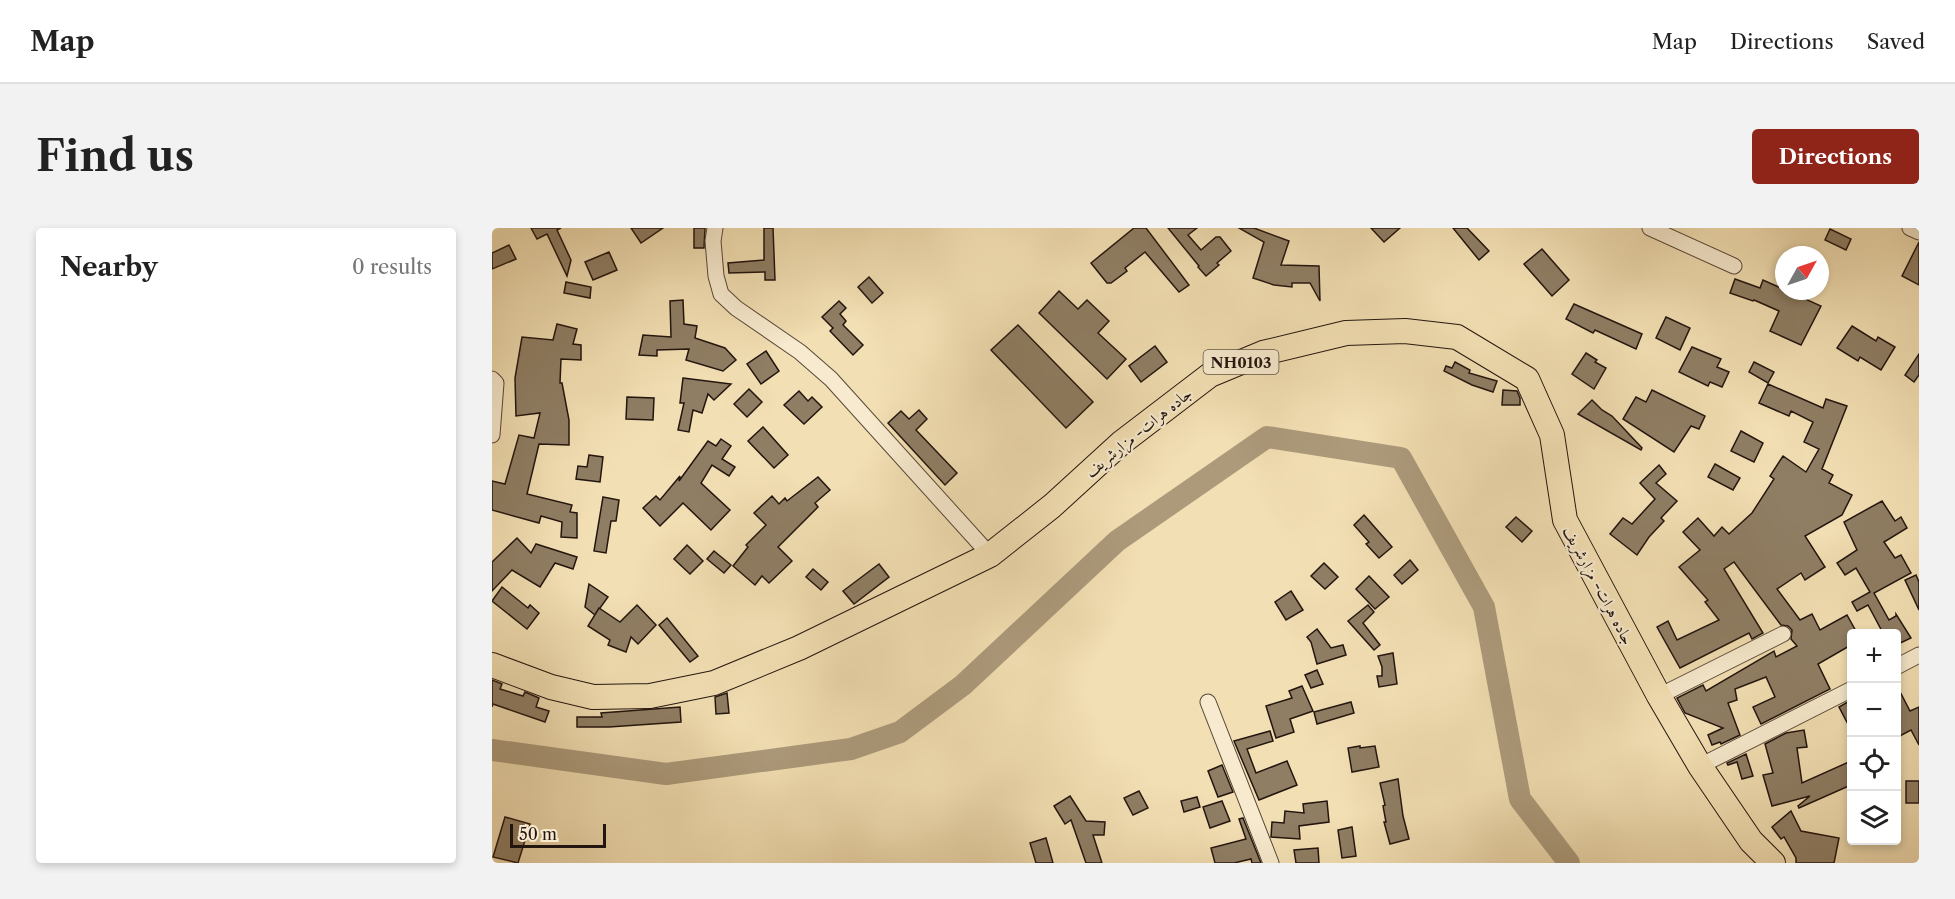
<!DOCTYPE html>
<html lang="en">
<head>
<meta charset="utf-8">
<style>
  body { margin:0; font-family:"Libre Caslon Text",Amiri,serif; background:#f2f2f2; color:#222 }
  .controls { position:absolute; right:18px; bottom:18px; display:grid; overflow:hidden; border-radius:6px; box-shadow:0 3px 9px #0003 }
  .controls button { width:54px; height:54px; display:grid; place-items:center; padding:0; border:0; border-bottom:2px solid #e0e0e0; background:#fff; color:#222; font:30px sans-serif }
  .compass { position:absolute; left:1283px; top:18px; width:54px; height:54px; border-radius:50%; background:#fff; box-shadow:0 3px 9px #0003; rotate:50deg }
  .scale { position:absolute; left:18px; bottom:15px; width:96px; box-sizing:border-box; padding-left:6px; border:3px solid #23150f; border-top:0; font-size:16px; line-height:21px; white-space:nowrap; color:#23150f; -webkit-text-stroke:4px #f7eace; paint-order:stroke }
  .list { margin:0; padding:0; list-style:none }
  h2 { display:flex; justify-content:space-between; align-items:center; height:78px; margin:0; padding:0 24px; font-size:26px }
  h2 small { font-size:20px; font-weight:400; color:#767676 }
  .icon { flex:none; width:33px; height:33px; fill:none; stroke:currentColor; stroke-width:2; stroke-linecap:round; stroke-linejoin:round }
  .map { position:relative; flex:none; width:1427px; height:635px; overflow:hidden; border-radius:6px }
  header { display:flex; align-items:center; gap:36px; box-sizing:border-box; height:84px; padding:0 30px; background:#fff; border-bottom:2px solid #e0e0e0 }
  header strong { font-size:28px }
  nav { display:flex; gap:33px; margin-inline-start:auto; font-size:21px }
  .intro { display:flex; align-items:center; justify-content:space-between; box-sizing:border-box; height:144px; padding:0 36px }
  h1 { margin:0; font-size:42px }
  .button { padding:15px 27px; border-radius:6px; background:#8f2418; color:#fff; font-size:21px; font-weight:700 }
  main { display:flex; gap:36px; padding:0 36px }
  aside { flex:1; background:#fff; border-radius:6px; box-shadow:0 3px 9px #0003 }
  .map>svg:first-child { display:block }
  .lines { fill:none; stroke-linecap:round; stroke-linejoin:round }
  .river { stroke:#ac9a7b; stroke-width:22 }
  .building { fill:#8f7e64; stroke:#23150f; stroke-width:1.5 }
  .minor-casing { stroke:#574838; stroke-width:17 }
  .trunk-casing { stroke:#23150f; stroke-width:26 }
  .minor { stroke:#f7eace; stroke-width:15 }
  .trunk { stroke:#f2dfb3; stroke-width:24 }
  .labels { text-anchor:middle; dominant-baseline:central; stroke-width:4.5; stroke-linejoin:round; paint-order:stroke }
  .shield { fill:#f7eace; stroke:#635548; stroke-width:1.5 }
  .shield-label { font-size:15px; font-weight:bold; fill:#23150f }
  .street-label { font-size:16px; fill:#23150f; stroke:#f7eace }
</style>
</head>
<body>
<header>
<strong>Map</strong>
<nav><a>Map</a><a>Directions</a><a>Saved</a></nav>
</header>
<div class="intro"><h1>Find us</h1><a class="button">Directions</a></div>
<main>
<aside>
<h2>Nearby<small>0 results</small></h2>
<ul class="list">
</ul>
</aside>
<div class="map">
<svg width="1427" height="635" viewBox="0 0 1427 635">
  <rect width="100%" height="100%" fill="#f2dfb3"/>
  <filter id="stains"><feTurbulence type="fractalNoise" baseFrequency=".00333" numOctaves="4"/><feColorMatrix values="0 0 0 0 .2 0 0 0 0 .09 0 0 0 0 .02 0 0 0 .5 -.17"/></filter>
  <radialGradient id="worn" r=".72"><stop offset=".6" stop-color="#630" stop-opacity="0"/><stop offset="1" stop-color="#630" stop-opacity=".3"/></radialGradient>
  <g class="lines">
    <polyline class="river" points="0,522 174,546 359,521 408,504 471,457 625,313 775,209 909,230 992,379 1028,571 1077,635"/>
  </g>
  <g class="building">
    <polygon points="39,0 69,0 65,2 79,32 75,48 55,6 45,11"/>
    <polygon points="139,0 171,0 149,15"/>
    <polygon points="202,0 213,0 212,20 202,20"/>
    <polygon points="272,0 281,0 283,52 273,52 273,44 237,45 236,35 272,32"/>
    <polygon points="642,0 654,0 697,57 687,64 653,24 633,40 635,43 619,55 615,55 599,35"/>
    <polygon points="676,0 705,0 696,7 709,22 724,9 728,9 739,23 725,35 727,37 714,48 706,39 707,38"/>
    <polygon points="747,0 762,0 797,13 789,37 827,38 828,73 818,55 800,55 800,59 782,57 761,50 772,14"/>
    <polygon points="879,0 908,0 892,14"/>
    <polygon points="961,0 975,0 997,23 987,32"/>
    <polygon points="1338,1 1359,11 1354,22 1333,12"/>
    <polygon points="1427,14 1427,57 1410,48"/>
    <polygon points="17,17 24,31 0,41 0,25"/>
    <polygon points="1050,21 1077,52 1060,68 1032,36"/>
    <polygon points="117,24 125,42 101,52 93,34"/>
    <polygon points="377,49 391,65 380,75 366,59"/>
    <polygon points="1243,51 1268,60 1271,52 1329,78 1309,117 1278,103 1287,83 1262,72 1261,73 1238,65"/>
    <polygon points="74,54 99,59 98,70 72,65"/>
    <polygon points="567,63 586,81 595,72 617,93 606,105 634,131 615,151 547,85"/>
    <polygon points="191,72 192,96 205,98 203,110 233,120 244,132 231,143 194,132 197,121 165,122 165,128 147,127 151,107 179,109 178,73"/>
    <polygon points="347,73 354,80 348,86 354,93 351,97 371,117 361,127 338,103 341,100 330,89"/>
    <polygon points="1082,76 1150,106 1144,121 1103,102 1101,105 1074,91"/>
    <polygon points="1174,89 1198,100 1188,122 1164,110"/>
    <polygon points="65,96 85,101 81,116 89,117 89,132 69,131 68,155 70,155 77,192 77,217 47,216 35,266 80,277 78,284 85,285 85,310 69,309 70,294 49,288 47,295 0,282 0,253 13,256 27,207 42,210 48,185 24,188 23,150 30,109 61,112"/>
    <polygon points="526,97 601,174 574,200 499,122"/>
    <polygon points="1360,98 1384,113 1386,109 1403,119 1389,142 1368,129 1366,133 1345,120"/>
    <polygon points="663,118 675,134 649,154 637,138"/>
    <polygon points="1200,119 1229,131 1225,139 1237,144 1230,159 1218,154 1216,158 1187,144"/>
    <polygon points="274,123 287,143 269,156 255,136"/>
    <polygon points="1094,125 1105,132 1103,134 1114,140 1102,161 1080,146"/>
    <polygon points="1427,126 1427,147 1422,154 1413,147"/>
    <polygon points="963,134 978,142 977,145 1005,153 1001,164 980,157 952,143 954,138 960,140"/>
    <polygon points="1262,134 1282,144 1276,155 1257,144"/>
    <polygon points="191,150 239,156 222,172 216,166 210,185 201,182 197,204 186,202 192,175 188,175"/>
    <polygon points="1276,156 1331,180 1334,171 1355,178 1330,241 1341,247 1337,255 1360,267 1350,287 1313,308 1333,339 1313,352 1309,345 1285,361 1308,392 1320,386 1328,402 1355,387 1365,405 1359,405 1359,417 1326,436 1338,461 1269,496 1261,479 1283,469 1274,449 1243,461 1245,472 1236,475 1248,507 1229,516 1228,514 1220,517 1216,507 1231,500 1193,485 1185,470 1211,457 1214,463 1282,423 1284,429 1305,418 1299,411 1300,402 1296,398 1289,397 1242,334 1232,341 1271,405 1260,411 1257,405 1188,440 1165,399 1176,393 1185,412 1227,392 1213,374 1216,372 1187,339 1208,322 1191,304 1206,290 1222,308 1230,299 1237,306 1260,285 1282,251 1278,248 1291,228 1314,244 1327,221 1312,214 1321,194 1299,183 1297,188 1267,175"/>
    <polygon points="257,161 270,174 255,189 242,176"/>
    <polygon points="1011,162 1025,163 1028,170 1028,177 1010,177"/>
    <polygon points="1160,162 1213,188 1207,201 1199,198 1182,224 1131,191 1144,169 1154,174"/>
    <polygon points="307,163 316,173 320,169 330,179 312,196 292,177"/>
    <polygon points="135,169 162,170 161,192 134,191"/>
    <polygon points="1100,172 1110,182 1120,188 1150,220 1149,222 1086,186"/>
    <polygon points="427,182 435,191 424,202 465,245 453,257 396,195 409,183 417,191"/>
    <polygon points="271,199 296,227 282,240 256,213"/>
    <polygon points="1249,203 1271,215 1262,234 1239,223"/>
    <polygon points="229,211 239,218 230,231 243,239 237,248 220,237 209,255 238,282 219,302 191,275 168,298 151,280 164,268 168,272 188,248 187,253 216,213 224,218"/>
    <polygon points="97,227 111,229 108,254 84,251 86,238 95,239"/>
    <polygon points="1223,236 1248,250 1241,262 1216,249"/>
    <polygon points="1167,237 1174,246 1164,255 1185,273 1169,290 1172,293 1157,309 1145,327 1118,306 1131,290 1140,296 1163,271 1148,255"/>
    <polygon points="326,249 338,262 323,275 326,279 286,319 300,333 277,355 270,348 263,357 241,338 256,319 254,317 274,297 262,285 280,268 287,276 293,270 295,273"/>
    <polygon points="111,269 127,272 124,293 119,293 114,325 102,323"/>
    <polygon points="1390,273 1403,293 1409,289 1415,300 1392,314 1403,330 1409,327 1419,345 1382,365 1397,392 1404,388 1404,386 1419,410 1404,417 1404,405 1391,405 1376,377 1365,383 1360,374 1378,364 1364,340 1353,347 1345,335 1365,322 1352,294"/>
    <polygon points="872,287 900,319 887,330 874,316 877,314 862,297"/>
    <polygon points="1024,289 1040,303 1030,314 1014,299"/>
    <polygon points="25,310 39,325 44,316 85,329 81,341 63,335 48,359 20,342 0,363 0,334"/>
    <polygon points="195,317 211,333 198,346 182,331"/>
    <polygon points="222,323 239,337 232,345 215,331"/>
    <polygon points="918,332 926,342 910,356 902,347"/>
    <polygon points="832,335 846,349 833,361 819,348"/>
    <polygon points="387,336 397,349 362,376 351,363"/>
    <polygon points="321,341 336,354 329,362 314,349"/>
    <polygon points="1424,347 1427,354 1427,382 1413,352"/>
    <polygon points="877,348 897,369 883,381 864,361"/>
    <polygon points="97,356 116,369 103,387 93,379"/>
    <polygon points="10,359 36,380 38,377 47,385 35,401 0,373"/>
    <polygon points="799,363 811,382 794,392 783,374"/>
    <polygon points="145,377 164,397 146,416 139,409 134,424 116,417 118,412 96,398 107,380 128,394"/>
    <polygon points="876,377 882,384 871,395 888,417 882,422 856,393"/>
    <polygon points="175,390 206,428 198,434 167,397"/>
    <polygon points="825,401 839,420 851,417 854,427 825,436 819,414 815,409"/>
    <polygon points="901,425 905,456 887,459 885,448 890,448 890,439 886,428"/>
    <polygon points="825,442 831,456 819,460 813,447"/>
    <polygon points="0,452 10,456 8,461 31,468 33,464 47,470 44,479 57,483 53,494 1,476 0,479"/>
    <polygon points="1404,456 1418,483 1427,479 1427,517 1419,502 1404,510"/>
    <polygon points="810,458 821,483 798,491 802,504 784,510 774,478 800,470 797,463"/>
    <polygon points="235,465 237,485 224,486 223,469"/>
    <polygon points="1359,472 1359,502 1347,479"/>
    <polygon points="859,474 862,485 825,496 822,484"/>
    <polygon points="188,479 189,494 117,499 85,499 85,489 110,489 109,485"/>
    <polygon points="1312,502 1315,519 1305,520 1310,555 1359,533 1359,557 1307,580 1306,578 1318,568 1280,578 1271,547 1281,545 1273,516 1294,505"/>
    <polygon points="778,503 781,513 755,521 764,545 795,533 805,557 767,572 742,513"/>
    <polygon points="868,518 868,520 883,518 887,539 860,544 856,520"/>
    <polygon points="1254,526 1261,548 1250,551 1245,534 1236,537 1235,535"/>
    <polygon points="730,537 741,564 726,569 716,543"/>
    <polygon points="906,551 911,588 917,611 898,616 892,594 894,594 891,578 893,577 888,555"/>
    <rect x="1414" y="553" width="13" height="22"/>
    <polygon points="647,563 656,580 641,587 632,570"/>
    <polygon points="578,568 594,593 613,594 612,607 601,607 610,635 594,635 579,592 573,596 562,578"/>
    <polygon points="705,569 708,579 692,584 689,573"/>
    <polygon points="730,573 738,593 718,600 711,579"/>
    <polygon points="835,573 837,594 807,598 808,611 779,609 780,594 792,595 793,583 812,585 811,576"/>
    <polygon points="1299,583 1309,603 1347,610 1342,635 1304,635 1304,630 1292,609 1289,611 1280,599"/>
    <polygon points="13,589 38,596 26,635 1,629"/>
    <polygon points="751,590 769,635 760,635 759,631 742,635 723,635 719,620 754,611 747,591"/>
    <polygon points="860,599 864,628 850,630 846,602"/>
    <polygon points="554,610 561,635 544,635 538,615"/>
    <polygon points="826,620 827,635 804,635 802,622"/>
  </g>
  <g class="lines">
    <g class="minor-casing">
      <g id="minor">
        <polyline points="223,0 221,13 224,48 229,66 244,80 308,124 339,151 498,327"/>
        <polyline points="1158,0 1242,38"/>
        <polyline points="1418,0 1427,4"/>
        <polyline points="0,151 4,155 0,207"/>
        <polyline points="1404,439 1427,427"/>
        <polyline points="1167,468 1291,406"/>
        <polyline points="716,474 779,635"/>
        <polyline points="1208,538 1360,461"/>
      </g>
    </g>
    <g class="trunk-casing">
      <polyline id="trunk" points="0,437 59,459 101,469 158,468 222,455 307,420 498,327 560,278 629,215 718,147 771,125 854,105 913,103 965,109 1035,151 1060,207 1073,292 1167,468 1208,538 1259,613 1281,635"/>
    </g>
    <use href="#minor" class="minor"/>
    <use href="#trunk" class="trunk"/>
  </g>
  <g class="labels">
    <rect class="shield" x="711.5" y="122" width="75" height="24" rx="4.5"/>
    <g class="shield-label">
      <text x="749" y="134">NH0103</text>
    </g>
    <g class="street-label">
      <text transform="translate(646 204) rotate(-39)">جاده هرات- مزارشریف</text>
      <text transform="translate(1107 357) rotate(62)">جاده هرات- مزارشریف</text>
    </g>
  </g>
  <rect width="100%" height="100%" filter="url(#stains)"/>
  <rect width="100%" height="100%" fill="url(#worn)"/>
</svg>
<div class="controls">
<button>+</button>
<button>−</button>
<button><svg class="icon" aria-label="locate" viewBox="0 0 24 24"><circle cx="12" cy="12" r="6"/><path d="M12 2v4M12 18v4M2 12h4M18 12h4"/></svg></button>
<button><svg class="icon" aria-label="layers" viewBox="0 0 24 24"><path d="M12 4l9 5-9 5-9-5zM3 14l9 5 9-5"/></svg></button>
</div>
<svg class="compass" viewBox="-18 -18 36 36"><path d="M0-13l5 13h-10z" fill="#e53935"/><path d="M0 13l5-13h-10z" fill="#767676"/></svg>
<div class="scale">50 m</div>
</div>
</main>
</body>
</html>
